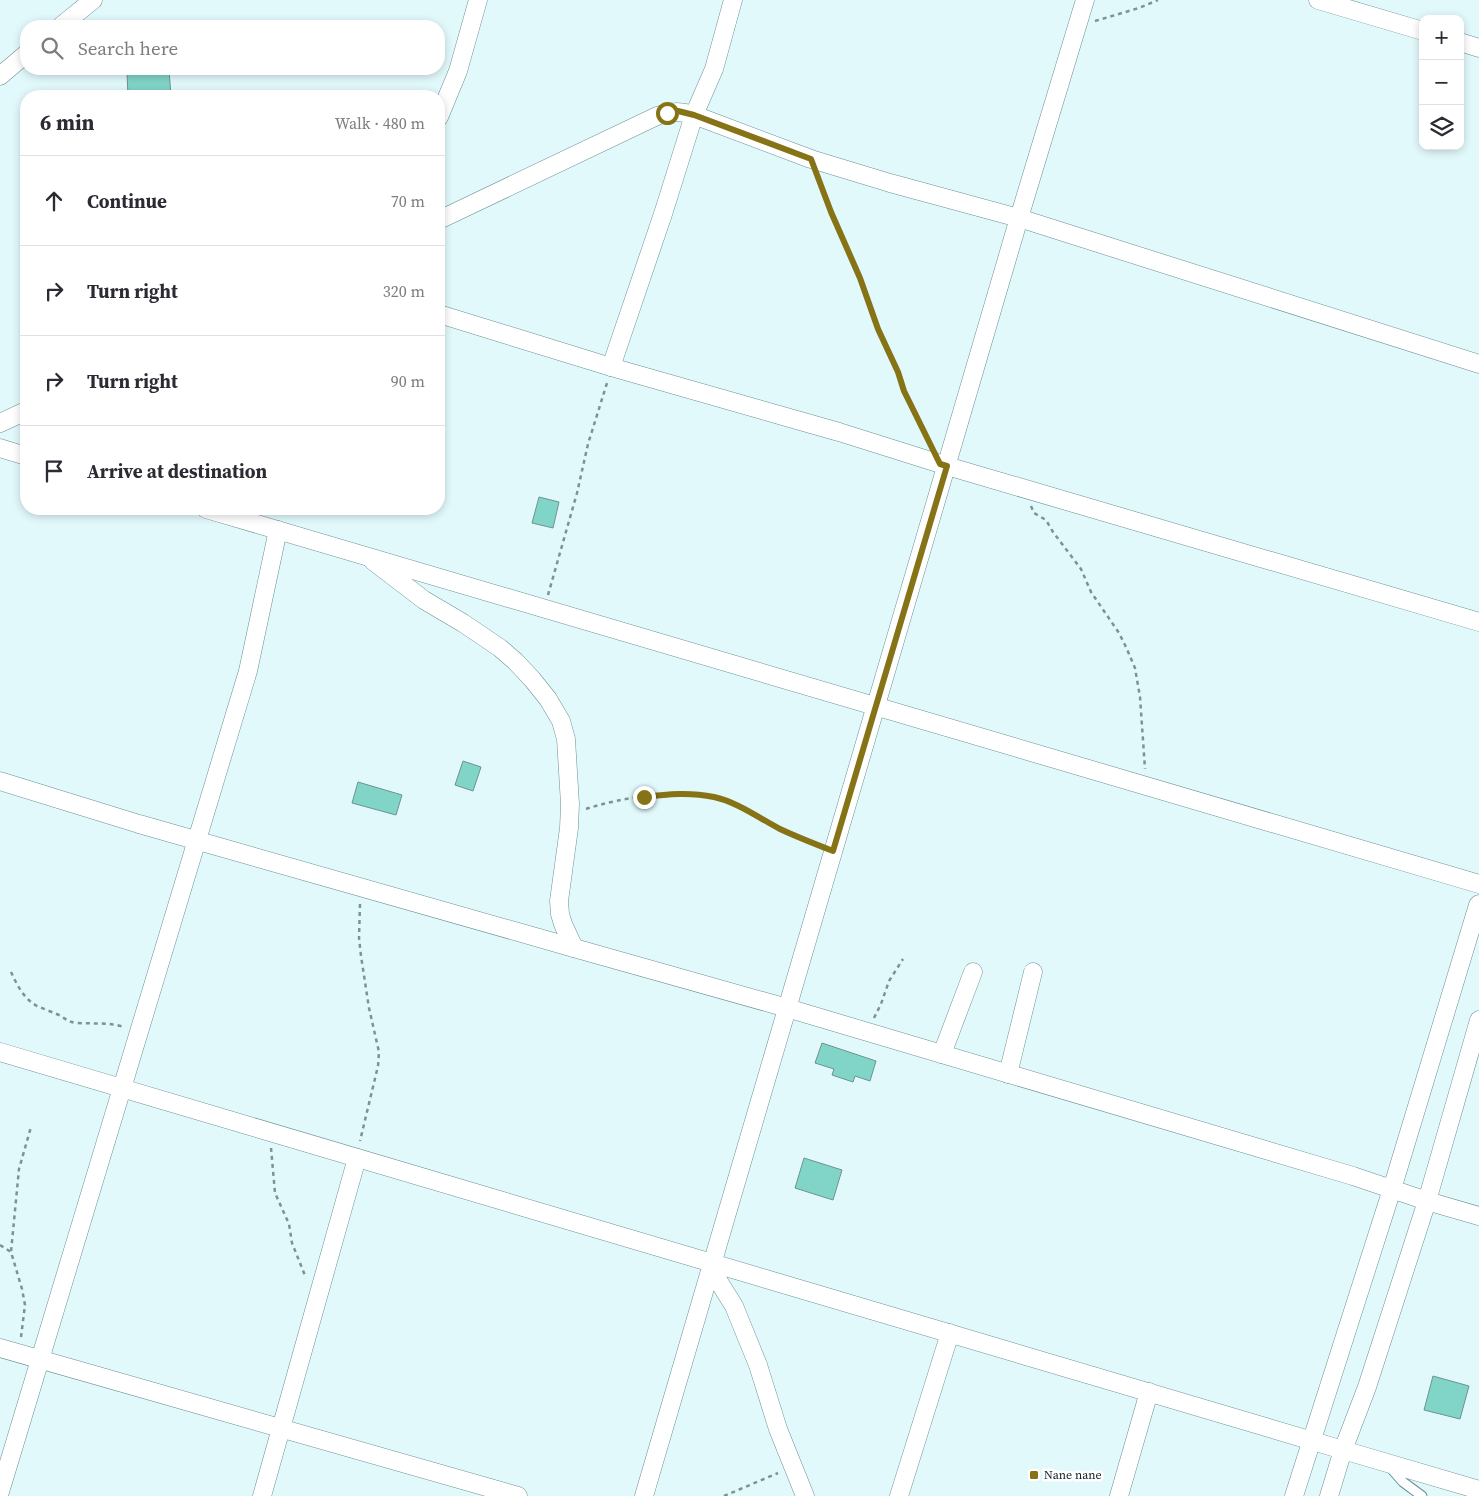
<!DOCTYPE html>
<html lang="en">
<head>
<meta charset="utf-8">
<style>
  body { margin:0; font-family:"Source Serif 4",serif; background:#f2f2f3; color:#2b2b33 }
  .controls { position:absolute; right:15px; top:15px; display:grid; overflow:hidden; border-radius:10px; box-shadow:0 2px 8px #0003 }
  .controls button { width:45px; height:45px; display:grid; place-items:center; padding:0; border:0; border-bottom:1px solid #e1e1e2; background:#fff; color:#2b2b33; font:25px sans-serif }
  .stop { position:absolute; width:15px; height:15px; margin:-11px; border:4px solid #867316; border-radius:50%; background:#fff }
  .stop.end { background:#867316; border-color:#fff; box-shadow:0 1px 5px #0008 }
  .list { margin:0; padding:0; list-style:none }
  h2 { display:flex; justify-content:space-between; align-items:center; height:65px; margin:0; padding:0 20px; font-size:21px }
  h2 small { font-size:16px; font-weight:400; color:#7c7c81 }
  .list li { display:grid; grid-template-columns:32px 1fr auto; gap:15px; align-items:center; box-sizing:border-box; height:90px; padding:0 20px; border-top:1px solid #e1e1e2 }
  .list b { display:block; font-size:19px; white-space:nowrap }
  .list em { font-size:16px; font-style:normal; color:#7c7c81 }
  .icon { flex:none; width:28px; height:28px; fill:none; stroke:currentColor; stroke-width:2; stroke-linecap:round; stroke-linejoin:round }
  .map { position:relative; flex:none; width:1479px; height:1496px; overflow:hidden }
  .search { position:absolute; background:#fff; box-shadow:0 2px 8px #0003; left:20px; top:20px; width:425px; height:55px; display:flex; align-items:center; gap:12px; box-sizing:border-box; padding:0 18px; border-radius:20px; color:#7c7c81; font-size:19px }
  .panel { position:absolute; background:#fff; box-shadow:0 2px 8px #0003; left:20px; top:90px; width:425px; height:425px; border-radius:20px }
  .map>svg:first-child { display:block }
  .building { fill:#81d4c8; stroke:#6e938e }
  .lines { fill:none; stroke-linecap:round; stroke-linejoin:round }
  .lane-casing { stroke:#6b9095; stroke-width:11 }
  .street-casing { stroke:#6b9095; stroke-width:19 }
  .path { stroke:#7e9294; stroke-width:2.5; stroke-dasharray:4 4; stroke-linecap:butt }
  .lane { stroke:#fff; stroke-width:9 }
  .street { stroke:#fff; stroke-width:18 }
  .route { stroke:#867316; stroke-width:6 }
  .poi-dot { fill:#867316; stroke:#fff; stroke-width:2 }
  .labels { text-anchor:middle; dominant-baseline:central; stroke-width:5; stroke-linejoin:round; paint-order:stroke }
  .poi-label { font-size:12px; fill:#0b1a1c; stroke:#fff; text-anchor:start }
</style>
</head>
<body>
<div class="map">
<svg width="1479" height="1496" viewBox="0 0 1479 1496">
  <rect width="100%" height="100%" fill="#e2f9fc"/>
  <g class="building">
    <polygon points="169,70 171,96 128,96 127,73"/>
    <polygon points="539,497 559,502 553,528 532,523"/>
    <polygon points="463,761 481,767 473,791 455,785"/>
    <polygon points="358,782 402,795 396,815 352,803"/>
    <polygon points="822,1043 876,1061 870,1081 855,1076 853,1082 832,1075 834,1069 815,1063"/>
    <polygon points="804,1158 842,1170 833,1200 795,1188"/>
    <polygon points="1433,1376 1469,1386 1460,1419 1424,1410"/>
  </g>
  <g class="lines">
    <g class="lane-casing">
      <polyline id="lane" points="1389,1466 1403,1482 1422,1496"/>
    </g>
    <g class="street-casing">
      <g id="street">
        <polyline points="1318,0 1423,31"/>
        <polyline points="61,26 93,0"/>
        <polyline points="1460,42 1479,48"/>
        <polyline points="0,76 26,54"/>
        <polyline points="439,117 458,71 478,0"/>
        <path d="M439 220 657 116C672 111 678 111 694 115L811 159 890 183 1019 218 1479 364"/>
        <polyline points="439,314 611,367 839,432 947,466 1479,622"/>
        <polyline points="611,367 663,214 694,115 714,69 733,0"/>
        <polyline points="0,423 26,411"/>
        <polyline points="0,448 26,456"/>
        <polyline points="206,509 1479,884"/>
        <polyline points="373,561 424,600 463,623 500,648 515,661 532,679 548,699 561,721 566,739 570,804 569,828 559,901 560,914 563,924 574,948"/>
        <polyline points="0,781 139,824 574,948 787,1008 1353,1176 1427,1201 1479,1216"/>
        <polyline points="0,1052 1343,1450 1479,1490"/>
        <polyline points="942,1054 973,972"/>
        <polyline points="1008,1074 1033,972"/>
        <polyline points="712,1263 719,1282 734,1306 758,1365 778,1429 805,1496"/>
        <polyline points="0,1348 518,1496"/>
        <polyline points="0,1492 248,671 278,530"/>
        <polyline points="262,1496 357,1158"/>
        <polyline points="644,1496 1019,218 1085,0"/>
        <polyline points="899,1496 950,1333"/>
        <polyline points="1119,1496 1149,1392"/>
        <polyline points="1294,1496 1392,1189 1478,905 1479,904"/>
        <polyline points="1329,1496 1343,1450 1367,1387 1427,1201 1479,1020"/>
      </g>
    </g>
    <g class="path">
      <polyline points="1095,21 1139,8 1158,0"/>
      <polyline points="819,178 831,212 860,278 878,329 898,372 904,391 912,410 931,444"/>
      <polyline points="1031,506 1034,513 1046,520 1053,532 1081,569 1091,592 1119,633 1126,647 1135,668 1140,697 1145,769"/>
      <polyline points="548,595 577,493 588,444 607,383"/>
      <path d="M586 809C618 798 686 787 718 798 739 806 759 818 779 828 792 835 805 840 818 845"/>
      <polyline points="360,904 359,938 361,956 369,1008 379,1052 378,1066 360,1141"/>
      <path d="M11 972C17 985 24 999 37 1006 44 1009 52 1012 59 1015 66 1019 68 1022 77 1023 93 1024 108 1022 124 1027"/>
      <polyline points="874,1018 881,1004 889,981 903,959"/>
      <polyline points="271,1148 275,1193 289,1224 292,1243 306,1278"/>
      <polyline points="0,1245 11,1252"/>
      <polyline points="21,1337 25,1305 22,1289 11,1252 19,1169 31,1127"/>
      <polyline points="724,1496 778,1473"/>
    </g>
    <use href="#lane" class="lane"/>
    <use href="#street" class="street"/>
  </g>
  <g class="lines">
    <path class="route" d="M644 797C668 794 690 792 714 797 737 802 759 818 780 829 797 837 815 844 833 851L947 466 940 464 904 391 898 372 878 329 860 278 831 212 811 159 694 115 678 111 667 113"/>
  </g>
  <rect class="poi-dot" x="1029" y="1470" width="10" height="10" rx="2.5"/>
  <g class="labels">
    <g class="poi-label">
      <text x="1044" y="1475">Nane nane</text>
    </g>
  </g>
</svg>
<div class="controls">
<button>+</button>
<button>−</button>
<button><svg class="icon" aria-label="layers" viewBox="0 0 24 24"><path d="M12 4l9 5-9 5-9-5zM3 14l9 5 9-5"/></svg></button>
</div>
<div class="stop" style="left:667px;top:113px"></div>
<div class="stop end" style="left:644px;top:797px"></div>
<div class="search"><svg class="icon" aria-label="search" viewBox="0 0 24 24"><circle cx="10" cy="10" r="6"/><path d="M15 15l6 6"/></svg>Search here</div>
<section class="panel">
<h2>6 min<small>Walk · 480 m</small></h2>
<ul class="list">
<li><svg class="icon" aria-label="ahead" viewBox="0 0 24 24"><path d="M12 20V5M6 11l6-6 6 6"/></svg><div><b>Continue</b></div><em>70 m</em></li>
<li><svg class="icon" aria-label="right" viewBox="0 0 24 24"><path d="M7 20v-9h11M14 6l5 5-5 5"/></svg><div><b>Turn right</b></div><em>320 m</em></li>
<li><svg class="icon" aria-label="right" viewBox="0 0 24 24"><path d="M7 20v-9h11M14 6l5 5-5 5"/></svg><div><b>Turn right</b></div><em>90 m</em></li>
<li><svg class="icon" aria-label="arrive" viewBox="0 0 24 24"><path d="M6 21V4h12l-3 4 3 4H6"/></svg><div><b>Arrive at destination</b></div></li>
</ul>
</section>
</div>
</body>
</html>
